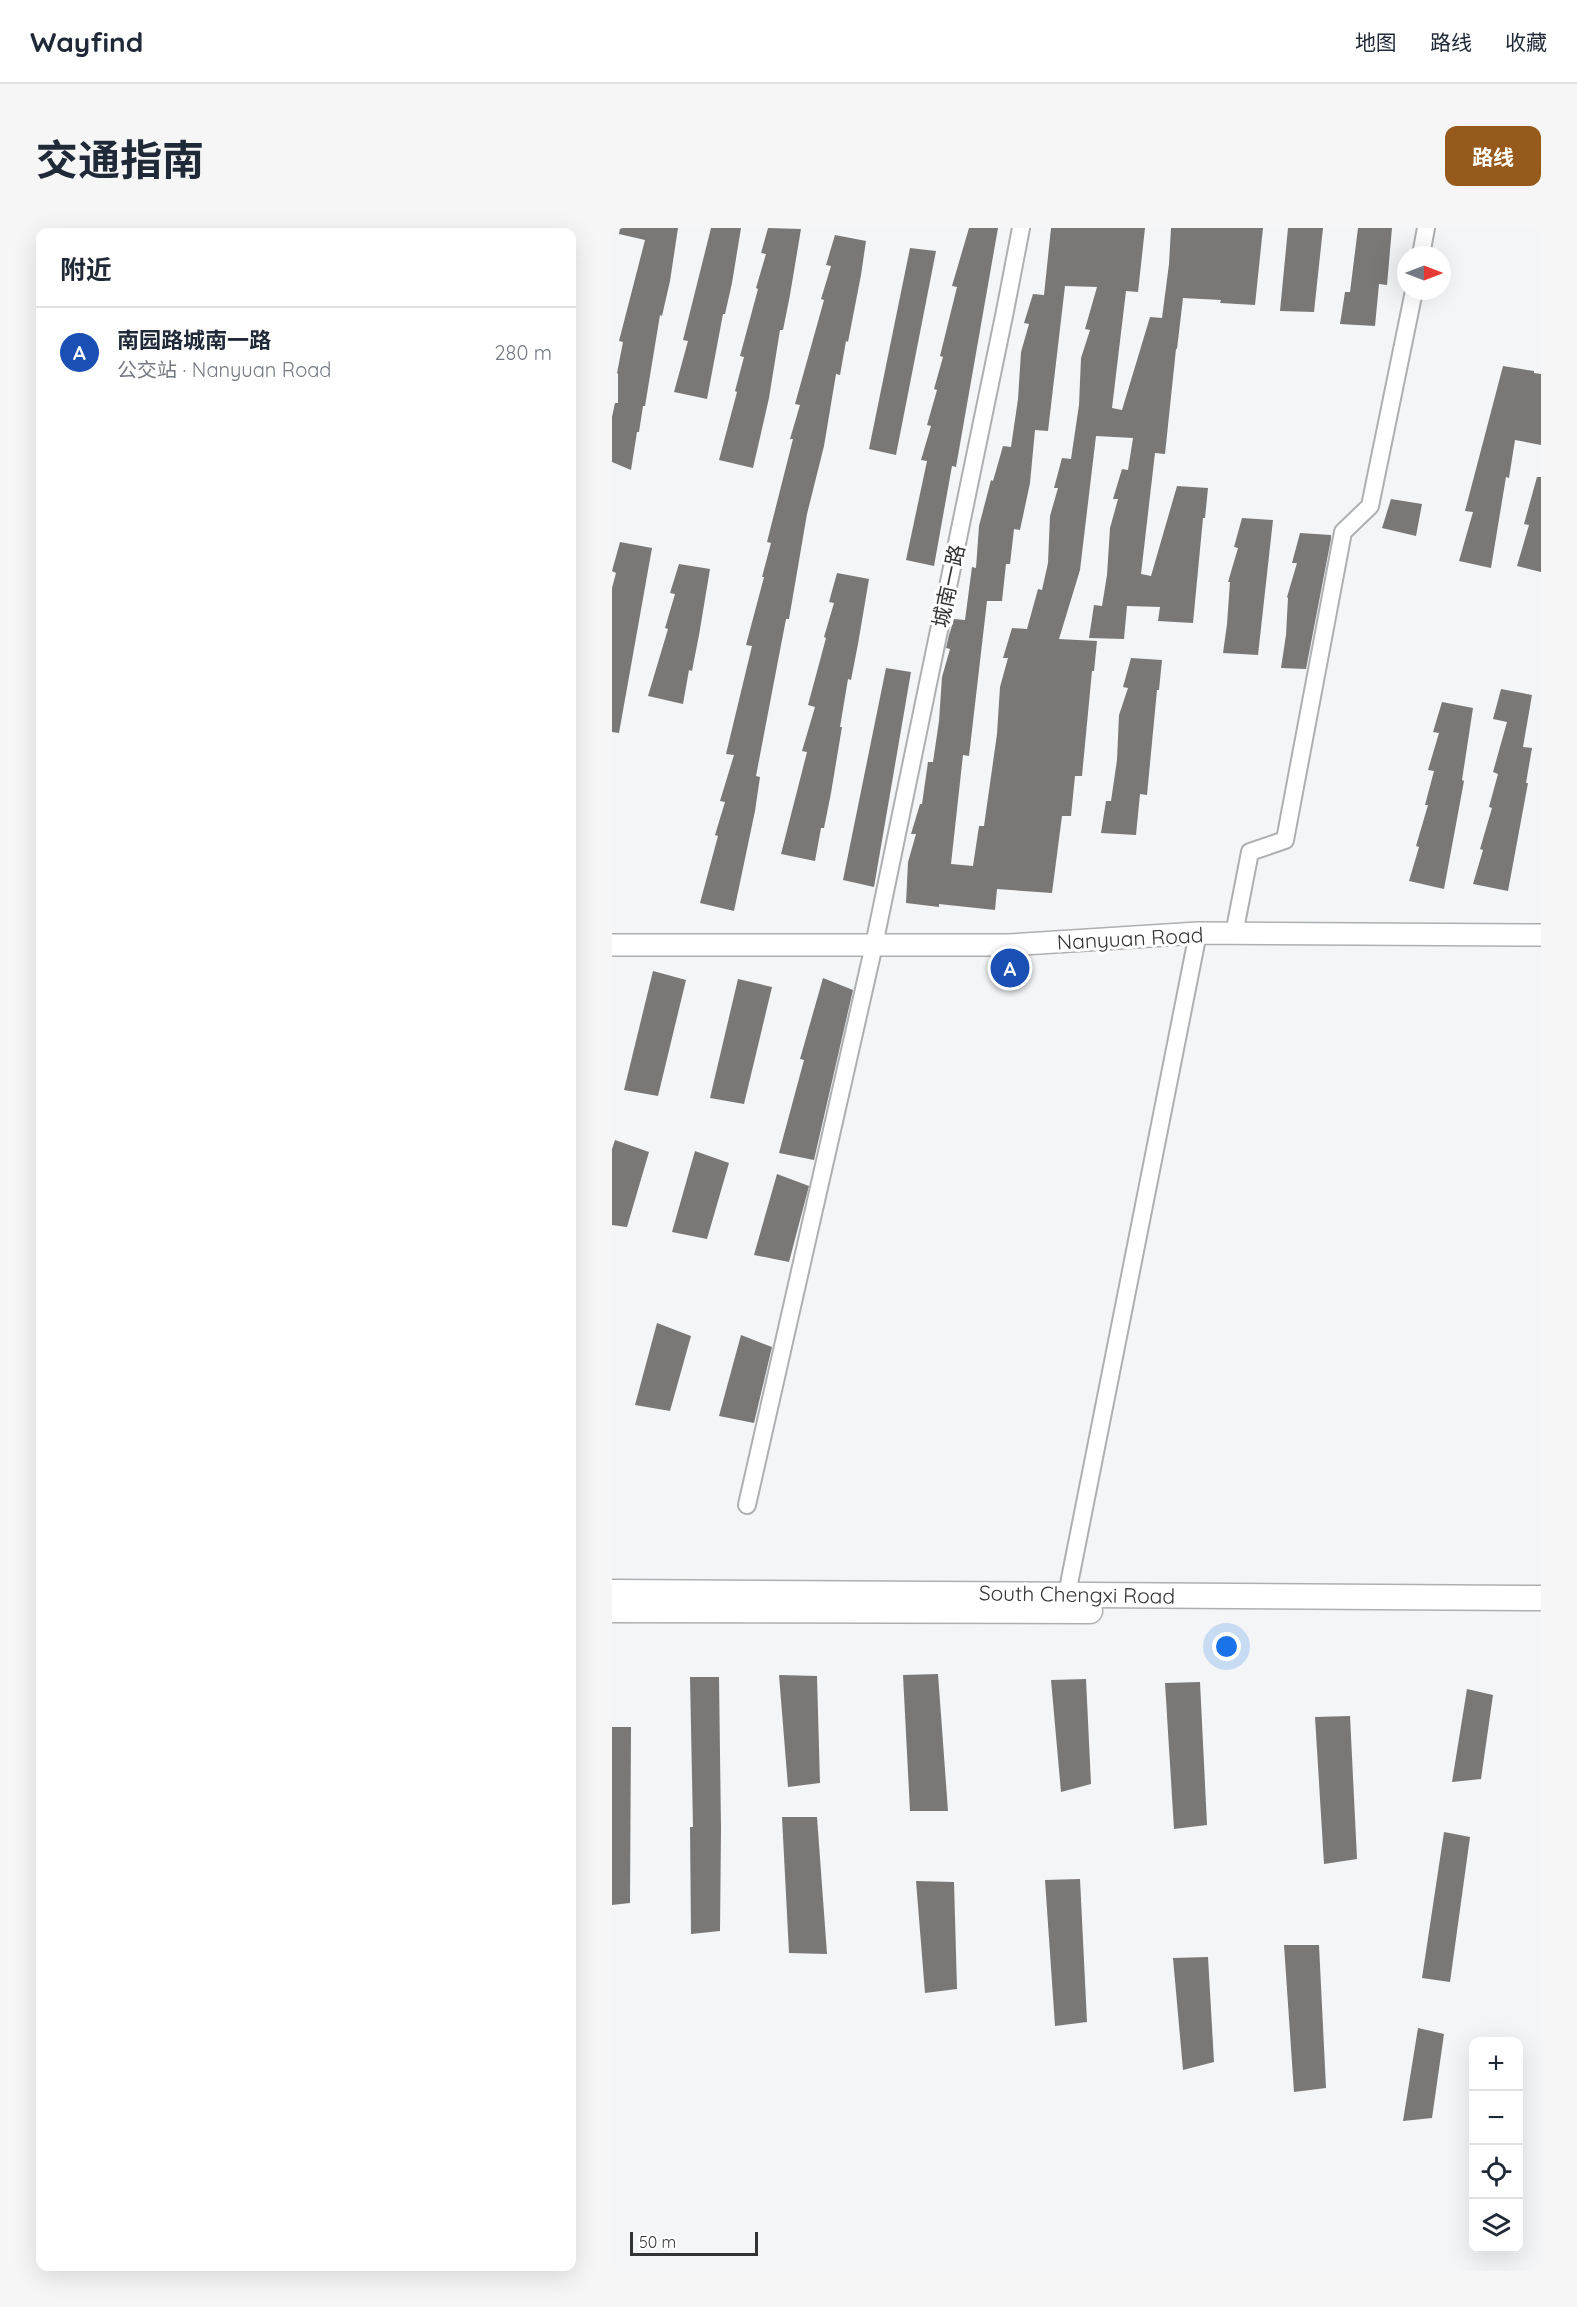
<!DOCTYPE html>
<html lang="zh">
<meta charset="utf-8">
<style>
body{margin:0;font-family:Quicksand,"Noto Sans SC",sans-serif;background:#f6f6f7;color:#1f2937}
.controls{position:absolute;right:18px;bottom:18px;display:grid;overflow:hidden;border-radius:12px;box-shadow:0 6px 24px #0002}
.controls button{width:54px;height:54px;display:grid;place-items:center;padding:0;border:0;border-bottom:2px solid #e0e1e3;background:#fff;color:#1f2937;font:30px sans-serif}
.compass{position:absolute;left:785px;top:18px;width:54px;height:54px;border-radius:50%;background:#fff;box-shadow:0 6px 24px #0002;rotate:90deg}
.scale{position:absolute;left:18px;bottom:15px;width:128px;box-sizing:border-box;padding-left:6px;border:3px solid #333334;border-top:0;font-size:16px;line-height:21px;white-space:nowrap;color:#333334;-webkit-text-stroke:4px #fff;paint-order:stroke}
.you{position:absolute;left:615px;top:1419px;width:21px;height:21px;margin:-15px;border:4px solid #fff;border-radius:50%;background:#1a73e8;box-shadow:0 0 0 9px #1a73e833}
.badge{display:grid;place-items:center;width:39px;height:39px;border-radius:50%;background:#975a1d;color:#fff;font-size:20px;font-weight:700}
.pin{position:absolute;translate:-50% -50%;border:3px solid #fff;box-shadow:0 2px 6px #0006}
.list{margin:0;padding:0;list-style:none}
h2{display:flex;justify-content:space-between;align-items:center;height:78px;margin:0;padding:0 24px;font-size:26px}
h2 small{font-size:20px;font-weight:400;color:#747a83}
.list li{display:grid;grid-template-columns:39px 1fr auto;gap:18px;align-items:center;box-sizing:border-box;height:90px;padding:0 24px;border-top:2px solid #e0e1e3}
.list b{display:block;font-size:22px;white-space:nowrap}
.list p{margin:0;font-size:20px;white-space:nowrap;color:#747a83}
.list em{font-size:20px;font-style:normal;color:#747a83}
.icon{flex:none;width:33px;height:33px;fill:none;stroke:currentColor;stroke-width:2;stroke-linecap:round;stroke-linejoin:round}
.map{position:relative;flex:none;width:929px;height:2043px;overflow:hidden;border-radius:12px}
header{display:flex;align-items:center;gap:36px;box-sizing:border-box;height:84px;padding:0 30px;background:#fff;border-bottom:2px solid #e0e1e3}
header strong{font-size:28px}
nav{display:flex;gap:33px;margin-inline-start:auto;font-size:21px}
.intro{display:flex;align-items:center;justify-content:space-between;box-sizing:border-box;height:144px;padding:0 36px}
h1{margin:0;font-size:42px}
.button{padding:15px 27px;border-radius:12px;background:#975a1d;color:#fff;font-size:21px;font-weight:700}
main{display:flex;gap:36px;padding:0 36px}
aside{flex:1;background:#fff;border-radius:12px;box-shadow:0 6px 24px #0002}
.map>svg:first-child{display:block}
.building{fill:#7a7877;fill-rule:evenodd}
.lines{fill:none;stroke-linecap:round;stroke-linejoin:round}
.minor-casing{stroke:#aeafb1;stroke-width:20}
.tertiary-casing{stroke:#aeafb1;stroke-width:24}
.secondary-casing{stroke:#aeafb1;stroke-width:27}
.minor{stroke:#fff;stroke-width:16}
.tertiary{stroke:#fff;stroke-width:21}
.secondary{stroke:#fff;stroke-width:24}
.labels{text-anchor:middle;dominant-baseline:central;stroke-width:6;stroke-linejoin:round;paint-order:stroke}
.street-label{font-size:21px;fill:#333334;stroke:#fff}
</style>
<header>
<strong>Wayfind</strong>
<nav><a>地图</a><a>路线</a><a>收藏</a></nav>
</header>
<div class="intro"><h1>交通指南</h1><a class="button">路线</a></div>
<main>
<aside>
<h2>附近<small></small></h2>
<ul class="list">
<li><span class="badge" style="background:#1a4fb4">A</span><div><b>南园路城南一路</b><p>公交站 · Nanyuan Road</p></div><em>280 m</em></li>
</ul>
</aside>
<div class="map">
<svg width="929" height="2043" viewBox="0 0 929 2043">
<rect width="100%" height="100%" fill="#f3f5f7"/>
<g class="building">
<path d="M8,0H66L58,53L50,88L48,87L33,178H31L27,204H25L19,242L0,234V189L3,175H6V146L5,145L11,114L7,113L33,12L7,6Z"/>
<path d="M99,0H129L120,55L113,86H111L95,171L62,164L76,113L71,112Z"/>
<path d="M156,0L189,1L178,67L171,102H168L157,170L141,240L107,232L125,164L123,163L132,129L128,128L146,61L144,60L154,26L149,25Z"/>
<path d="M357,0H386L344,239L340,238L322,338L294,332L315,233L309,232L319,198L315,197L325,162L322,161L331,129L328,128L345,59L340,58Z"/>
<path d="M439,0H533L526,64L514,63L500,180L510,182L538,89L550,90L557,36L559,0H651L643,77L608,75L609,72L571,70L565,121H564L553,226L543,225L529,346L539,348L565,258L596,260L593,290H591L581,395L546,393L548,379L515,378L512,411L477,410L482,377L490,378L495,347L498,300L506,271H501L510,241L516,242L521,210L484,208L468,342L447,411L485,413L482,443H480L470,548H463L459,588H450L440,665L385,661L383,682L327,676V679L294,675L296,634L304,606H299L308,576H310L316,534H321L327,493L330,449L338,421L334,420L337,407L342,391L353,392L360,339L364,340L367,298L379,252L381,253L391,218L399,219L406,171L409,124L417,96L412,95L421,66L432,67ZM453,58L485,59L473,101L478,102L469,130L467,177L459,231L450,230L442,260H446L438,288L436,335L430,362L426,361L415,401L400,400L391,430H396L388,459L385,506L372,598H367L361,638L339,636L351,527L357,528L375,373H390L394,336H398L402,301L408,302L418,255L423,202L436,203Z"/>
<path d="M676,0H711L702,84L668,83Z"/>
<path d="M746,0H780L775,57L767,56L763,98L728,96L733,64H738Z"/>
<path d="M223,7L254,13L249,47L236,114L234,113L228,147L224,146L212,218L195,286L177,391H174L144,548L148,549L143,583L122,683L88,675L106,608L103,607L113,574L108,573L122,527L114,526L140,418L134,417L152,349H150L159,315L155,314L181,211H178L188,177L183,176L212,72L209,71L219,38L214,37Z"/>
<path d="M298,20L324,23L284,227L257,221Z"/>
<path d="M891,138L922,143V145L929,146V217L903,212L897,250L894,249L879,340L847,333L861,284L853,283Z"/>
<path d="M925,249H929V344L905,338L917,297L912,296Z"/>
<path d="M779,271L810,276L804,308L770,300Z"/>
<path d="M630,290L661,292L646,427L611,425L615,396L618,354H616L626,320L622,319Z"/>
<path d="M688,305L719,307V311L694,441L669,440L674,407L676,370L675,369L685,335H680Z"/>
<path d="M8,314L40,320L7,505L0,504V360L4,345L0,343Z"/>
<path d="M67,336L98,341L87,407L80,443L77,442L71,476L36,468L56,401L53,400L63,366L58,365Z"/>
<path d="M225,345L257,351L246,416L239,452L236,451L228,499H230L219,565L212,600H209L203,633L169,626L195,524L190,523L203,479L196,477L214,410L212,409L222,375L217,374Z"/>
<path d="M519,430L550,432L547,462H545L535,567L528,566L524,607L489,605L494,573H499L505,532L507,487L516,460L511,459Z"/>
<path d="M274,440L299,444L262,659L231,652Z"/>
<path d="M889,461L920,467L911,519L920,520L914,555H916L896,663L861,656L871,622L868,621L880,580L877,579L886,546L881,544L895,494L881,491Z"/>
<path d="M830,474L861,480L850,552L852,553L832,661L797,653L807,619L804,618L816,577H813L822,543L816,542L827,505L821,504Z"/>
<path d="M41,743L74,752L46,868L12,862Z"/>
<path d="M211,750L241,762L202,932L167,925L192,832L188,831Z"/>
<path d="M126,751L160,759L132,876L98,870Z"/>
<path d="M3,912L37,924L15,999L0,997V921Z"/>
<path d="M83,923L117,935L95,1011L60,1004Z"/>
<path d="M165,946L197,958L177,1034L142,1027Z"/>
<path d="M45,1095L79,1108L58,1183L23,1177Z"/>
<path d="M129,1107L160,1119L142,1195L107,1188Z"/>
<path d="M326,1446L336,1583H298L291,1447Z"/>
<path d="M167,1447L205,1448L208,1555L176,1559Z"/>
<path d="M78,1449H107L109,1601L108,1703L79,1706L78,1599H81Z"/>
<path d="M474,1451L479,1556L449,1564L439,1452Z"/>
<path d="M588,1454L595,1597L562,1601L553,1455Z"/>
<path d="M855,1461L881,1467L869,1551L840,1554Z"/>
<path d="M738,1488L745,1631L712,1636L703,1489Z"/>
<path d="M0,1499H19L18,1675L0,1677Z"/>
<path d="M170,1589H205L215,1726L177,1725Z"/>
<path d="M832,1604L858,1609L838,1754L810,1750Z"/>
<path d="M468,1651L475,1794L443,1798L433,1652Z"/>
<path d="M304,1653L342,1654L345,1761L313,1765Z"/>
<path d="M672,1717H707L714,1860L682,1864Z"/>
<path d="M596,1729L602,1834L571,1842L561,1730Z"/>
<path d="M806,1800L832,1806L820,1890L791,1893Z"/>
</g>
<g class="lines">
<g class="minor-casing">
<g id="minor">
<path d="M809,27L814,0"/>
<path d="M622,706L638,624L673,612L731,304L758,278L802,63"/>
<path d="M135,1277L262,717L393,83L409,0"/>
<path d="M455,1366L586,705"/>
</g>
</g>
<g class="tertiary-casing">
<path id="tertiary" d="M0,717H397L586,705L929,707"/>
</g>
<g class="secondary-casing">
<g id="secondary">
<path d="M0,1364L929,1370"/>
<path d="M0,1382L478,1383"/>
</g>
</g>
<use href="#minor" class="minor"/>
<use href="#tertiary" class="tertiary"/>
<use href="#secondary" class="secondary"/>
</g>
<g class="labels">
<g class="street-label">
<text transform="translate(336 358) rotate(-78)">城南一路</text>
<text transform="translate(518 710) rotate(-3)">Nanyuan Road</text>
<text transform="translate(465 1366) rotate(1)">South Chengxi Road</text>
</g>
</g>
</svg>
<div class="controls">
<button>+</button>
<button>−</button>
<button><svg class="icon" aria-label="locate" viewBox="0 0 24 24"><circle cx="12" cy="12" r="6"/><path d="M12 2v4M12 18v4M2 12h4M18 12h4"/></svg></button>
<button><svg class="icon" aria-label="layers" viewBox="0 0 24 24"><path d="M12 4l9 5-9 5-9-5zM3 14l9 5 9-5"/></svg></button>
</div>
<svg class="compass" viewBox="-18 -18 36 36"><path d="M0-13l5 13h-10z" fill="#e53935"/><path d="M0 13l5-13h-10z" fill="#747a83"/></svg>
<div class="scale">50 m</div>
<div class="you"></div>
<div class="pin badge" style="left:398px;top:740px;background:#1a4fb4">A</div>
</div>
</main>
